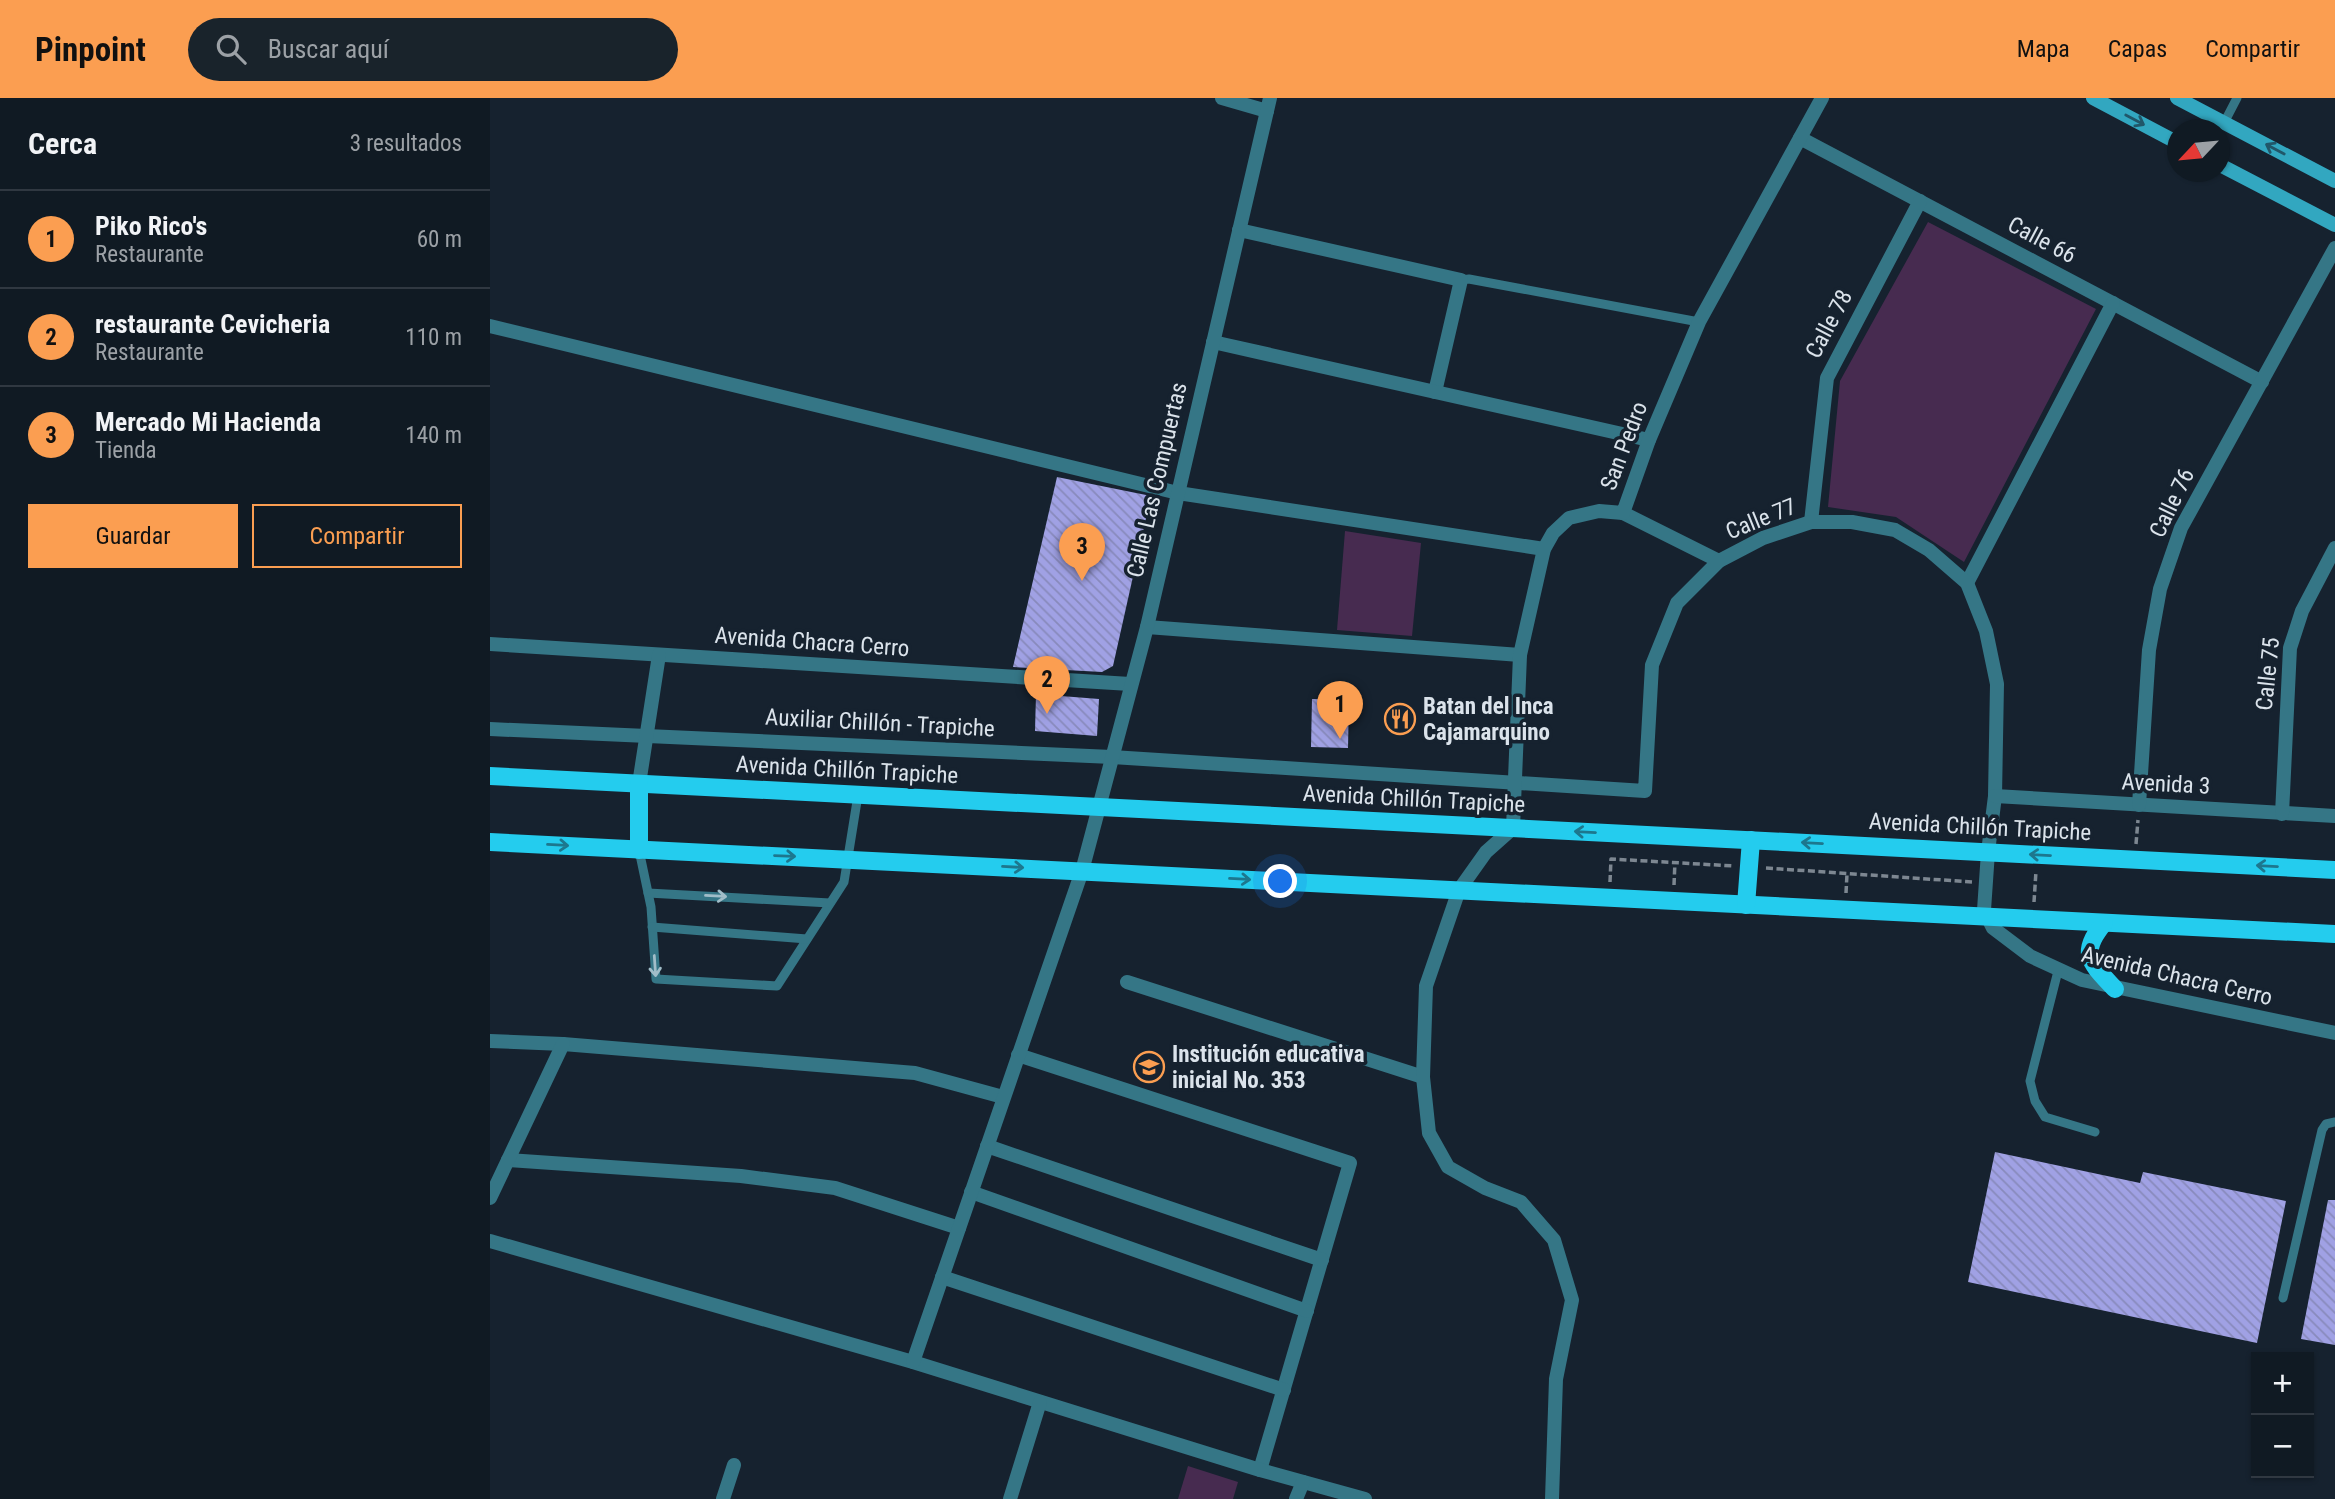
<!DOCTYPE html>
<html lang="es">
<meta charset="utf-8">
<style>
body{margin:0;font-family:"Roboto Condensed",sans-serif;background:#19232b;color:#f1f3f6}
.controls{position:absolute;right:21px;bottom:21px;display:grid;overflow:hidden;border-radius:0px;box-shadow:0 2px 5px #0004}
.controls button{width:63px;height:63px;display:grid;place-items:center;padding:0;border:0;border-bottom:2px solid #303841;background:#101a23;color:#f1f3f6;font:35px sans-serif}
.compass{position:absolute;left:1677px;top:21px;width:63px;height:63px;border-radius:50%;background:#101a23;box-shadow:0 2px 5px #0004;rotate:244deg}
.you{position:absolute;left:791px;top:784px;width:24px;height:24px;margin:-18px;border:5px solid #fff;border-radius:50%;background:#1a73e8;box-shadow:0 0 0 10px #1a73e833}
.badge{display:grid;place-items:center;width:46px;height:46px;border-radius:50%;background:#fb9e51;color:#111;font-size:23px;font-weight:700}
.pin{position:absolute;translate:-50% -58px;filter:drop-shadow(0 2px 4px #0008)}
.pin::after{content:'';position:absolute;top:37px;width:24px;height:21px;background:inherit;clip-path:polygon(0 0,100% 0,50% 100%)}
.list{margin:0;padding:0;list-style:none}
h2{display:flex;justify-content:space-between;align-items:center;height:91px;margin:0;padding:0 28px;font-size:30px}
h2 small{font-size:23px;font-weight:400;color:#9ca1a6}
.list li{display:grid;grid-template-columns:46px 1fr auto;gap:21px;align-items:center;box-sizing:border-box;height:98px;padding:0 28px;border-top:2px solid #303841}
.list b{display:block;font-size:26px;white-space:nowrap}
.list p{margin:0;font-size:23px;white-space:nowrap;color:#9ca1a6}
.list em{font-size:23px;font-style:normal;color:#9ca1a6}
.actions{display:flex;gap:14px;padding:21px 28px}
.actions a{flex:1;padding:16px 0;border:2px solid #fb9e51;border-radius:0px;text-align:center;font-size:24px;color:#fb9e51}
.actions .main{background:#fb9e51;color:#111}
.icon{flex:none;width:38px;height:38px;fill:none;stroke:currentColor;stroke-width:2;stroke-linecap:round;stroke-linejoin:round}
.map{position:relative;flex:none;width:1845px;height:1401px;overflow:hidden}
header{display:flex;align-items:center;gap:42px;box-sizing:border-box;height:98px;padding:0 35px;background:#fb9e51;color:#111}
header strong{font-size:33px}
nav{display:flex;gap:38px;margin-inline-start:auto;font-size:24px}
.search{width:490px;height:63px;background:#19232b;display:flex;align-items:center;gap:18px;box-sizing:border-box;padding:0 24px;border-radius:38px;color:#9ca1a6;font-size:26px}
main{display:flex}
aside{flex:1;background:#101a23}
.map>svg:first-child{display:block}
.green{fill:#472b50}
.building{fill:url(#building-back-hatch)}
.lines{fill:none;stroke-linecap:round;stroke-linejoin:round}
.path{stroke:#7d8791;stroke-width:3.5;stroke-dasharray:7 3.5;stroke-linecap:butt}
.lane{stroke:#357686;stroke-width:9}
.street{stroke:#357686;stroke-width:14}
.secondary{stroke:#32a7c0;stroke-width:14}
.primary{stroke:#24ccee;stroke-width:18}
.oneway{stroke:#215769}
.oneway2{stroke:#1d778e}
.oneway3{stroke:#a1bdc8}
.labels{text-anchor:middle;dominant-baseline:central;stroke-width:7;stroke-linejoin:round;paint-order:stroke}
.street-label{font-size:23px;fill:#dbe3eb;stroke:#16222f}
.poi-label{font-size:23px;font-weight:bold;fill:#dbe3eb;stroke:#16222f;text-anchor:start}
</style>
<header>
<strong>Pinpoint</strong>
<div class="search"><svg class="icon" aria-label="search" viewBox="0 0 24 24"><circle cx="10" cy="10" r="6"/><path d="M15 15l6 6"/></svg>Buscar aquí</div>
<nav><a>Mapa</a><a>Capas</a><a>Compartir</a></nav>
</header>
<main>
<aside>
<h2>Cerca<small>3 resultados</small></h2>
<ul class="list">
<li><span class="badge">1</span><div><b>Piko Rico's</b><p>Restaurante</p></div><em>60 m</em></li>
<li><span class="badge">2</span><div><b>restaurante Cevicheria</b><p>Restaurante</p></div><em>110 m</em></li>
<li><span class="badge">3</span><div><b>Mercado Mi Hacienda</b><p>Tienda</p></div><em>140 m</em></li>
</ul>
<div class="actions"><a class="main">Guardar</a><a>Compartir</a></div>
</aside>
<div class="map">
<svg width="1845" height="1401" viewBox="0 0 1845 1401">
<defs>
<pattern id="building-back-hatch" width="6" height="6" patternUnits="userSpaceOnUse" patternTransform="scale(1.75)"><rect width="6" height="6" fill="#a0a1e4"/><path d="M-1 5l2 2M0 0l6 6M5-1l2 2" fill="none" stroke="#888abc"/></pattern>
</defs>
<rect width="100%" height="100%" fill="#16222f"/>
<g class="green">
<path d="M1438,124L1606,211L1474,464L1406,419L1338,409L1350,283Z"/>
<path d="M855,433L931,445L922,538L847,532Z"/>
<path d="M698,1368L748,1384L743,1401H688Z"/>
</g>
<g class="building">
<path d="M567,379L661,398L623,568L612,574L523,569Z"/>
<path d="M546,596L609,601L607,638L545,633Z"/>
<path d="M822,601L859,602L858,650L821,649Z"/>
<path d="M1505,1054L1650,1085L1653,1074L1796,1103L1767,1245L1478,1184Z"/>
<path d="M1838,1102H1845V1247L1811,1241Z"/>
</g>
<g class="lines">
<g class="path">
<path d="M1646,746L1648,722"/>
<path d="M1276,770L1482,784"/>
<path d="M1120,784L1121,761L1244,768"/>
<path d="M1184,787L1185,763"/>
<path d="M1356,795L1357,776"/>
<path d="M1544,804L1546,773"/>
</g>
<g class="lane">
<path d="M1734,25L1747,0"/>
<path d="M971,182L979,181L1209,224"/>
<path d="M149,752L161,809L166,881L287,888L354,784L368,697"/>
<path d="M158,795L340,805"/>
<path d="M162,829L317,841"/>
<path d="M1568,873L1540,983L1545,1003L1555,1019L1605,1034"/>
<path d="M1793,1200L1832,1032L1836,1026L1845,1024"/>
</g>
<g class="street">
<path d="M732,0L777,13"/>
<path d="M1310,40L1772,284"/>
<path d="M749,132L971,182L945,294"/>
<path d="M0,228L688,395L1054,451"/>
<path d="M723,244L1159,342"/>
<path d="M1133,415L1229,463"/>
<path d="M1321,424L1337,280L1430,103"/>
<path d="M1477,485L1623,205"/>
<path d="M657,529L1030,557"/>
<path d="M0,546L640,586"/>
<path d="M0,631L622,659L1155,693L1162,567L1187,505L1229,463L1273,440L1321,424H1362L1405,432L1439,452L1477,485L1496,533L1507,586L1505,698L1498,754L1494,812L1503,830L1540,858L1592,882L1845,935"/>
<path d="M149,686L169,557"/>
<path d="M1505,698L1845,718"/>
<path d="M1649,707L1659,552L1670,491L1691,430L1845,150"/>
<path d="M1792,716L1800,550L1812,513L1845,450"/>
<path d="M637,884L933,979"/>
<path d="M0,943L73,946L425,975L513,999"/>
<path d="M528,957L860,1065L770,1372"/>
<path d="M497,1048L832,1162"/>
<path d="M18,1062L251,1078L345,1090L469,1130"/>
<path d="M481,1094L817,1213"/>
<path d="M0,1100L73,946"/>
<path d="M0,1143L423,1264L770,1372L875,1401"/>
<path d="M452,1179L794,1292"/>
<path d="M423,1264L592,773L657,529L780,0"/>
<path d="M233,1401L244,1367"/>
<path d="M520,1401L550,1304"/>
<path d="M806,1401L813,1384"/>
<path d="M1062,1401L1066,1281L1082,1202L1064,1142L1031,1104L995,1090L958,1069L939,1035L933,979L936,888L969,792L996,754L1023,730L1030,557L1054,451L1063,435L1079,420L1109,413L1133,415L1159,342L1209,224L1332,0"/>
</g>
<g class="secondary">
<path d="M1603,0L1688,45"/>
<path d="M1687,0L1845,83"/>
<path d="M1730,67L1845,127"/>
</g>
<g class="primary">
<path d="M0,678L1845,772"/>
<path d="M0,744L1845,836"/>
<path d="M149,752V686"/>
<path d="M1256,807L1261,742"/>
<path d="M1614,825C1588,856 1601,865 1625,891"/>
</g>
</g>
<defs><path id="oneway-shaft" d="M-6 0H5M1.5-3L5.5 0L1.5 3" fill="none" stroke-width="1.6" stroke-linecap="round" stroke-linejoin="round" transform="scale(1.75)"/></defs>
<g class="oneway">
<use href="#oneway-shaft" transform="translate(1645 22) rotate(28)"/>
<use href="#oneway-shaft" transform="translate(1785 51) rotate(-152)"/>
</g>
<g class="oneway2">
<use href="#oneway-shaft" transform="translate(1095 734) rotate(-177)"/>
<use href="#oneway-shaft" transform="translate(1322 745) rotate(-177)"/>
<use href="#oneway-shaft" transform="translate(68 747) rotate(3)"/>
<use href="#oneway-shaft" transform="translate(1550 757) rotate(-177)"/>
<use href="#oneway-shaft" transform="translate(295 758) rotate(2)"/>
<use href="#oneway-shaft" transform="translate(1777 768) rotate(-177)"/>
<use href="#oneway-shaft" transform="translate(523 769) rotate(3)"/>
<use href="#oneway-shaft" transform="translate(750 781) rotate(3)"/>
</g>
<g class="oneway3">
<use href="#oneway-shaft" transform="translate(226 798) rotate(3)"/>
<use href="#oneway-shaft" transform="translate(165 868) rotate(86)"/>
</g>
<defs>
<g id="restaurant-ring" transform="scale(1.575)"><circle r="9.5" fill="#16222f" stroke="#fb9e51" stroke-width="1.5"/><path d="M-5-6h1v4h1v-4h1v4h1v-4h1v5L-1.5 .5V6h-2V.5L-5-1ZM5-6V6H3V1.5H1.5Q1.5-4 5-6Z" fill="#fb9e51"/></g>
<g id="school-ring" transform="scale(1.575)"><circle r="9.5" fill="#16222f" stroke="#fb9e51" stroke-width="1.5"/><path d="M0-5L7-2L0 1L-7-2ZM-4 1L0 2.5L4 1V4Q0 6-4 4Z" fill="#fb9e51"/></g>
</defs>
<g fill-rule="evenodd">
<use href="#restaurant-ring" x="910" y="621"/>
<use href="#school-ring" x="659" y="969"/>
</g>
<g class="labels">
<g class="street-label">
<text transform="translate(1552 142) rotate(28)">Calle 66</text>
<text transform="translate(1339 226) rotate(-62)">Calle 78</text>
<text transform="translate(1134 348) rotate(-69)">San Pedro</text>
<text transform="translate(667 382) rotate(-77)">Calle Las Compuertas</text>
<text transform="translate(1682 405) rotate(-64)">Calle 76</text>
<text transform="translate(1271 421) rotate(-22)">Calle 77</text>
<text transform="translate(322 544) rotate(4)">Avenida Chacra Cerro</text>
<text transform="translate(1778 576) rotate(-84)">Calle 75</text>
<text transform="translate(390 625) rotate(3)">Auxiliar Chillón - Trapiche</text>
<text transform="translate(357 672) rotate(3)">Avenida Chillón Trapiche</text>
<text transform="translate(1676 686) rotate(3)">Avenida 3</text>
<text transform="translate(924 701) rotate(3)">Avenida Chillón Trapiche</text>
<text transform="translate(1490 729) rotate(3)">Avenida Chillón Trapiche</text>
<text transform="translate(1687 878) rotate(13)">Avenida Chacra Cerro</text>
</g>
<g class="poi-label">
<text x="933" y="608">Batan del Inca<tspan x="933" dy="26">Cajamarquino</tspan></text>
<text x="682" y="956">Institución educativa<tspan x="682" dy="26">inicial No. 353</tspan></text>
</g>
</g>
</svg>
<div class="controls">
<button>+</button>
<button>−</button>
</div>
<svg class="compass" viewBox="-18 -18 36 36"><path d="M0-13l5 13h-10z" fill="#e53935"/><path d="M0 13l5-13h-10z" fill="#9ca1a6"/></svg>
<div class="you"></div>
<div class="pin badge" style="left:850px;top:641px">1</div>
<div class="pin badge" style="left:557px;top:616px">2</div>
<div class="pin badge" style="left:592px;top:483px">3</div>
</div>
</main>
